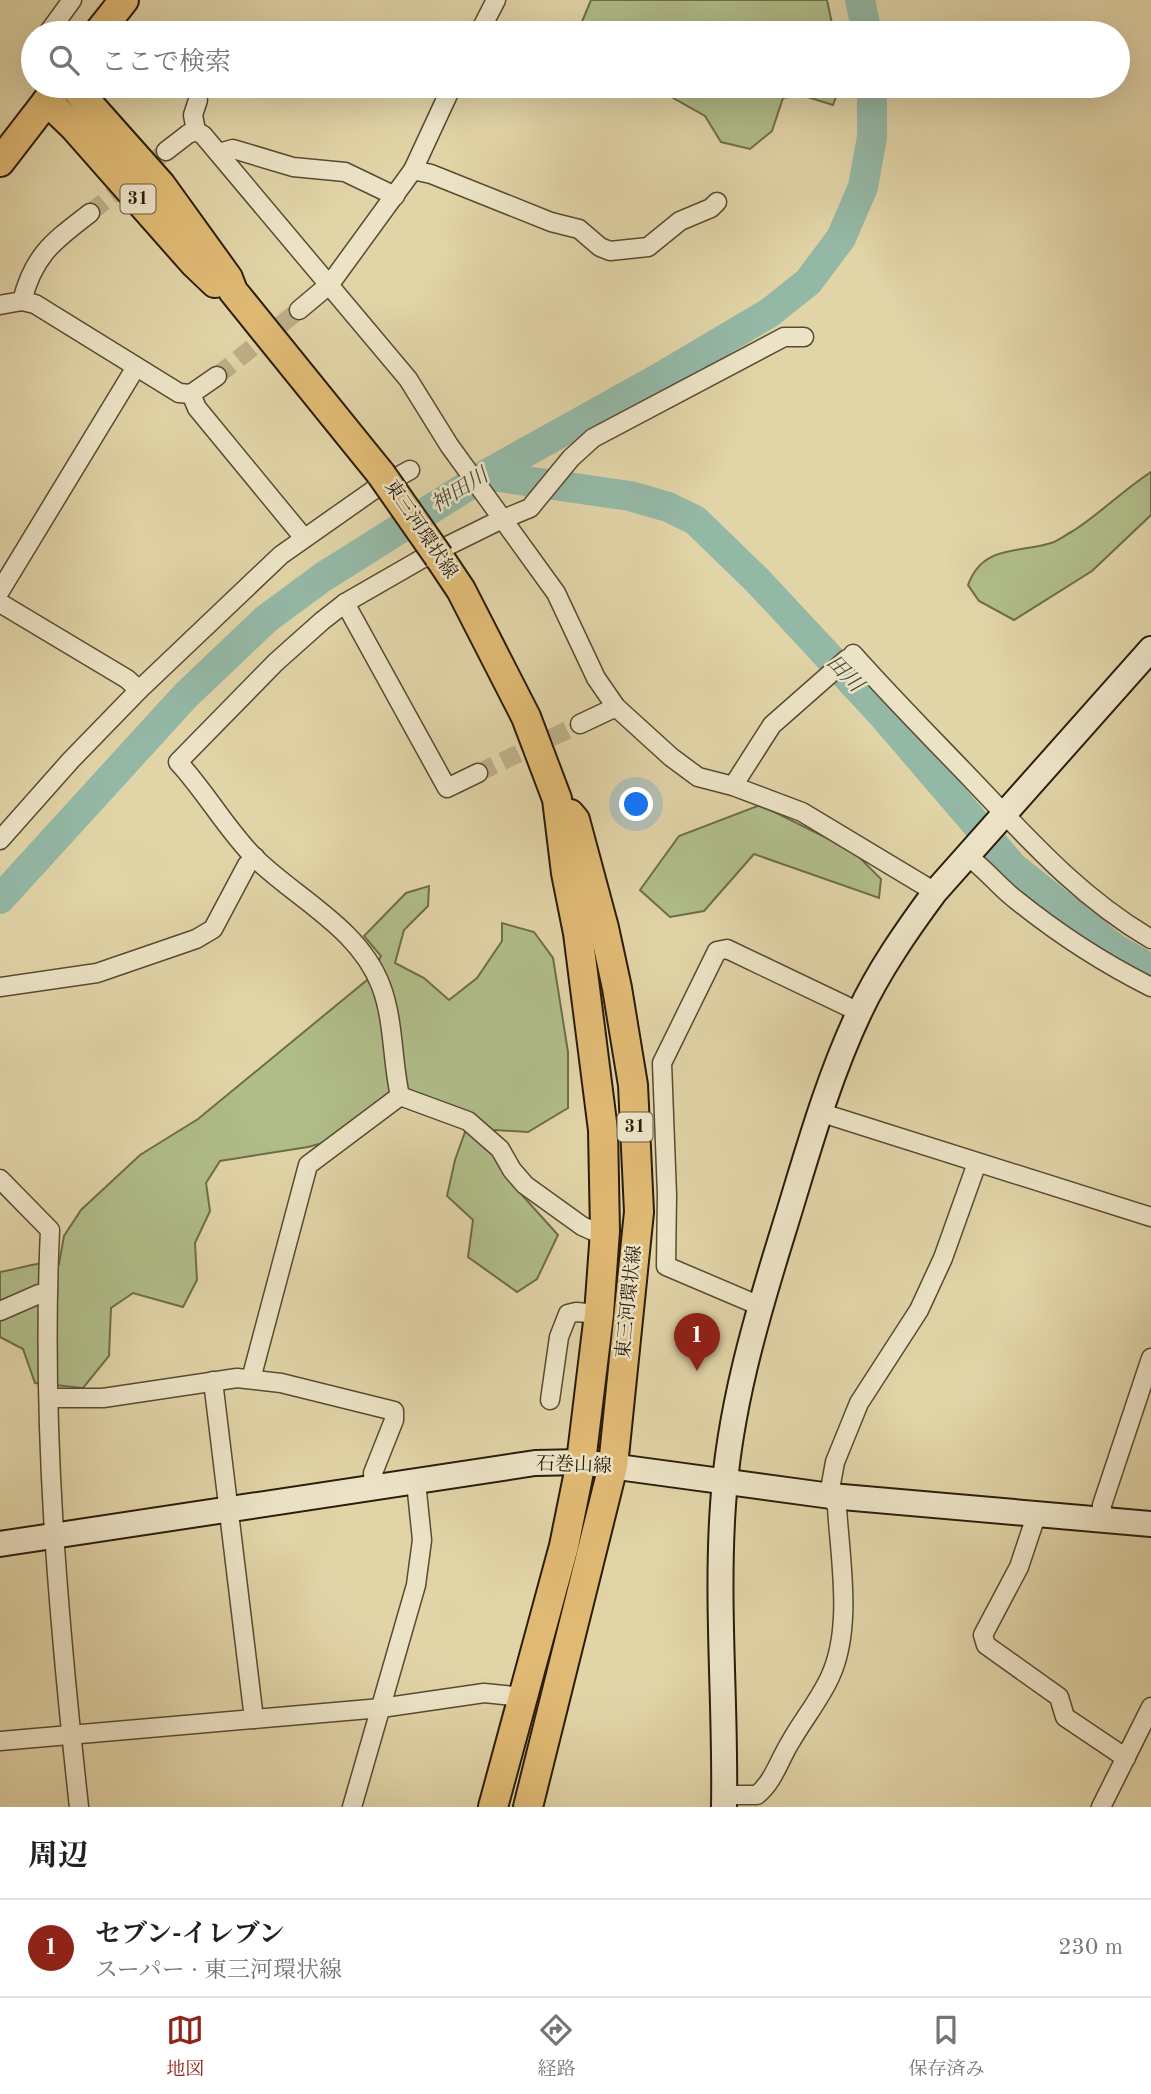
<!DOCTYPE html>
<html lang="ja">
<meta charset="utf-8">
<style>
body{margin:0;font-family:"Old Standard TT","Noto Serif JP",serif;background:#f2f2f2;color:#202124}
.you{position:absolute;left:637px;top:805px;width:24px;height:24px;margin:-18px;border:5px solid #fff;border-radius:50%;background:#1a73e8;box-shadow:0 0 0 10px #1a73e833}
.badge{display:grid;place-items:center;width:46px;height:46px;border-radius:50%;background:#8f2418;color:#fff;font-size:23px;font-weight:700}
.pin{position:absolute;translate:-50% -58px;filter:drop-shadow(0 2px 4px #0008)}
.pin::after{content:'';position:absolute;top:37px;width:24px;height:21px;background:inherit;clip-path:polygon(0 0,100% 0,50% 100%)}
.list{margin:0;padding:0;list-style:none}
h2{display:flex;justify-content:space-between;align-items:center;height:91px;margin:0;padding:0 28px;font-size:30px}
h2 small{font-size:23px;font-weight:400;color:#757577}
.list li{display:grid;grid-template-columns:46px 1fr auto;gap:21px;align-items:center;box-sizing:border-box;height:98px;padding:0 28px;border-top:2px solid #e0e0e0}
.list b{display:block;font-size:26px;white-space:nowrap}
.list p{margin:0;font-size:23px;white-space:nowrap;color:#757577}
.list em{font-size:23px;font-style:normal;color:#757577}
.icon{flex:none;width:38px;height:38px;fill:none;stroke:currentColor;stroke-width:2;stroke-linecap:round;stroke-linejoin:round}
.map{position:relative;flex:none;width:1151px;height:1807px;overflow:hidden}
.search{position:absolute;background:#fff;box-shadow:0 7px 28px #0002;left:21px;right:21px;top:21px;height:77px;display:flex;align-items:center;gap:18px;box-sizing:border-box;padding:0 24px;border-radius:38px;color:#757577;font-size:26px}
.sheet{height:189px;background:#fff}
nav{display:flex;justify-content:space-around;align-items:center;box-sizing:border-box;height:98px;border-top:2px solid #e0e0e0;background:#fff;font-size:19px;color:#757577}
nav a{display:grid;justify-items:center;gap:4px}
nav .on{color:#8f2418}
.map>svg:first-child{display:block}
.green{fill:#b0bd89;stroke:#6e6d4a;stroke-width:2}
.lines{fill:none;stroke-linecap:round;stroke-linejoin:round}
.river{stroke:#94b8a6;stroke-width:30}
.street-tunnel{stroke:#bdaf88;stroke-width:18;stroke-dasharray:18 9;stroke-linecap:butt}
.street-casing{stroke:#584b32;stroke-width:21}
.secondary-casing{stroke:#2b1d0b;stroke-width:28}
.primary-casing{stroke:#2b1d0b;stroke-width:32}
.street{stroke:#ece3c6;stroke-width:18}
.secondary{stroke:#ece3c6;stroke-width:24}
.primary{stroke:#e0ba74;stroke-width:28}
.primary-bridge-casing{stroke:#2b1d0b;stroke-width:32;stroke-linecap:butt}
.primary-bridge{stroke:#e0ba74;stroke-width:28}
.labels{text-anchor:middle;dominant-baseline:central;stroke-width:5;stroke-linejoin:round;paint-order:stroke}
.shield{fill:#ece3c6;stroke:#655843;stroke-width:2}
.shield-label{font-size:18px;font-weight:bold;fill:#2b1d0b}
.street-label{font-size:19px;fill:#2b1d0b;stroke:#ece3c6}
.water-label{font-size:21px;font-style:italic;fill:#4a4c3a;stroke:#ece3c6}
</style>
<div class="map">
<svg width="1151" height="1807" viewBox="0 0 1151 1807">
<rect width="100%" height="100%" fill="#e1d4a7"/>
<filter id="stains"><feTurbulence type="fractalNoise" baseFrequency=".00286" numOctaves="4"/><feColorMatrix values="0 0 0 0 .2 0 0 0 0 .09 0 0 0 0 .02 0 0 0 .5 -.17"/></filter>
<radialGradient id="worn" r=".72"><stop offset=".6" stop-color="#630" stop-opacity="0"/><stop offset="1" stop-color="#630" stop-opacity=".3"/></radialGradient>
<g class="green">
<path d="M591,0H827L834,33H585L581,24Z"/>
<path d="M652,86H840L833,105L801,95L783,98L772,131L750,149L721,142L705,116Z"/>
<path d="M1151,472V515L1092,571L1014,620L979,601L968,585C983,543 1021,554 1054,542C1061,539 1067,534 1073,531C1101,513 1123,490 1151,472Z"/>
<path d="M760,805L853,851L881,879L879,898L754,854L704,911L670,917L640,890L679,836Z"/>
<path d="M429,886L428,906L404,930L395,963L424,978L449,1000L477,978L502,941V923L534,932L553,958L568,1052V1108L528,1132L495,1130L485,1143L522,1195L558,1235L537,1279L517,1292L468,1257L473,1220L447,1196L455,1160L470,1118L411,1095L337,1139L308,1147L220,1161L206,1183L210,1211L195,1243L197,1280L183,1307L133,1293L111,1308L109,1356L83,1388L35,1383L23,1349L0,1337V1272C24,1268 34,1261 59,1264L64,1236L81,1210L140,1155L198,1119L367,980L381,956L364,936L406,893Z"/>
</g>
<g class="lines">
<g class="river">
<path d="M860,0L867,33"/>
<path d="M485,475L630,496L668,507L695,520L757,580L881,713L1013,867L1114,948L1151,969"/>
<path d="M0,899L186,695L266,619L323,577L485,475L666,374L769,313L808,282L841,238L863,187L872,137V86"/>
</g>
<g class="street-tunnel">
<path d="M90,213L166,151"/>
<path d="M217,376L299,310"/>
<path d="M478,773L580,724"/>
</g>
<g class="street-casing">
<g id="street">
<path d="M48,33L72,0"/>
<path d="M479,33L496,0"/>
<path d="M196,131L193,115L198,100"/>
<path d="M166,151L188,134L196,131L203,135L408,379L449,445L556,593L596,678L616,707L671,757L698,777L733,786L802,812L935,892"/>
<path d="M219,153L233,149L293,167L345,172L395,196"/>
<path d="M413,170L452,86"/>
<path d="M22,301L35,304L179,393L191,394L197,408L304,538"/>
<path d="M0,305L22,301C34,254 54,241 90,213"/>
<path d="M299,310L330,284L413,170L431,174L551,222L579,229L600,247L610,251L648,247L680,221L711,208L717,202"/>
<path d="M191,394L217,376"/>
<path d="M0,591L136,367"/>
<path d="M0,603L127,679L139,690"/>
<path d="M345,603L447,788L478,773"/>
<path d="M853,654C892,698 934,740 975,783C1030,841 1081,898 1151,939"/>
<path d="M580,724L616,707"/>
<path d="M733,786L772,725L847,659"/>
<path d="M0,840L71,760L139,690L281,555L372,491L410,470"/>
<path d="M967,856C985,868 998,886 1015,899C1057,933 1103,963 1151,987"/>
<path d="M0,987L97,973L196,939L213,929L247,865L255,857"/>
<path d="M400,1096C392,1061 394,1020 381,986C359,928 297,899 255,858C226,829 206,792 178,762L276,662L322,621L345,603L425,557L496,522L530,508L571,458L593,438L784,337H804"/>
<path d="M819,1112L1151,1217"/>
<path d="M0,1179L50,1230C41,1423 58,1616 79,1807"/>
<path d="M760,1306L666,1266L667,1195L662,1063L717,951L727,949L859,1012"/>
<path d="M0,1311L39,1294L47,1295"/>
<path d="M251,1379L308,1165L400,1096L468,1121L500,1149L512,1170L525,1185L582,1226L593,1231H605"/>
<path d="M213,1381L254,1719"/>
<path d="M50,1398H103L237,1378L281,1383L394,1411V1420L373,1473L374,1486"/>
<path d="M550,1400L559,1337L568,1314L576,1312L599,1314"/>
<path d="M1037,1513L1019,1567L983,1635L986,1645L1059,1697L1065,1717L1126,1758"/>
<path d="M1102,1519V1505L1151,1358"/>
<path d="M0,1741L381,1708L484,1693L523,1697"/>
<path d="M724,1795H757C774,1781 779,1760 791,1741C803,1720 820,1699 830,1677C853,1628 840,1559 837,1507L831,1496V1484L835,1462L859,1403L919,1310L943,1258L977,1163"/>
<path d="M352,1807L416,1585L422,1540L416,1482"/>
<path d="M1101,1807L1151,1707"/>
</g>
</g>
<g class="secondary-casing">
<g id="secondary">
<path d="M0,1544L535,1463L581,1462L831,1496L1151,1524"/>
<path d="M724,1807C726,1707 716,1606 723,1505C729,1411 755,1322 783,1232C806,1158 826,1083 859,1013C879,970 907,930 935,892L1151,649"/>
</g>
</g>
<g class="primary-casing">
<g id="primary">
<path d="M98,33L124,0"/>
<path d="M73,86L161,185L228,278L233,291L381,474"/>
<path d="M47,101L74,127L194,263L215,283"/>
<path d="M0,162L57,88"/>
<path d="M439,557L461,590L526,717L557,799L566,873L578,933L603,1130L605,1231L599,1314L581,1462L564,1546L493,1807"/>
<path d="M528,1807L613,1466L639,1212L633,1085L617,988L604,928L575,820L570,814"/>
</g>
</g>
<use href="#street" class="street"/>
<use href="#secondary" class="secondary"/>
<use href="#primary" class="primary"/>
<g class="primary-bridge-casing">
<path id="primary-bridge" d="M381,474L439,557"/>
</g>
<use href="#primary-bridge" class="primary-bridge"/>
</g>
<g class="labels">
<g class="shield">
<rect x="120.5" y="184.5" width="35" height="29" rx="5"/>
<rect x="617.5" y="1112.5" width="35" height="29" rx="5"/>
</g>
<g class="shield-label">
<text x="138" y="199">31</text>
<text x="635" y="1127">31</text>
</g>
<g class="street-label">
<text transform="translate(420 530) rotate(56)">東三河環状線</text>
<text transform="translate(630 1302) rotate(-84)">東三河環状線</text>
<text transform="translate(574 1466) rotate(2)">石巻山線</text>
</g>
<g class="water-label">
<text transform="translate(460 491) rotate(-32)">神田川</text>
<text transform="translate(844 674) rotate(46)">田川</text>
</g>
</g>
<rect width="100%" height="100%" filter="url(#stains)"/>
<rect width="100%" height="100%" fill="url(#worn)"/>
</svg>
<div class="you"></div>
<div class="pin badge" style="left:697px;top:1371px">1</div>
<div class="search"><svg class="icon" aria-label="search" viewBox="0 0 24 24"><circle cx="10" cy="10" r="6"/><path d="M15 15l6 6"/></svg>ここで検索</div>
</div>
<section class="sheet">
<h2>周辺<small></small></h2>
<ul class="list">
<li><span class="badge">1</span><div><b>セブン-イレブン</b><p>スーパー · 東三河環状線</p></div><em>230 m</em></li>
</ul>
</section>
<nav>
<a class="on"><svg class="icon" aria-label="map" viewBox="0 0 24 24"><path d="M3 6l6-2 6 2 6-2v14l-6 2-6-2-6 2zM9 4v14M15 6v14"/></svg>地図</a>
<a><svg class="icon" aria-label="directions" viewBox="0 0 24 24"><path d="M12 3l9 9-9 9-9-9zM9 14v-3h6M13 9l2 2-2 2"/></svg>経路</a>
<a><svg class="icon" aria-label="saved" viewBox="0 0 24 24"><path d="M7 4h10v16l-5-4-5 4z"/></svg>保存済み</a>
</nav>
